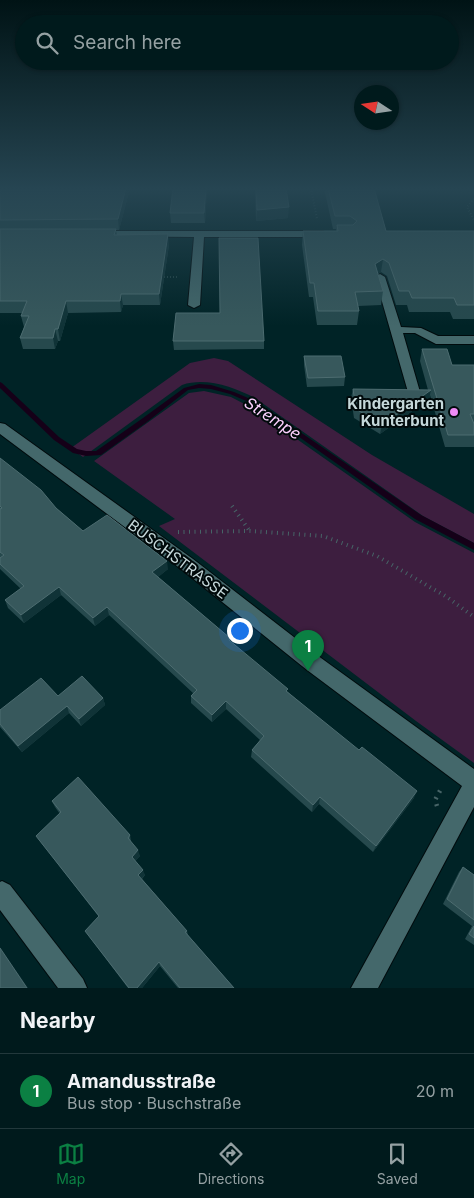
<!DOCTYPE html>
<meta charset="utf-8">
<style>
body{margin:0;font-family:Inter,sans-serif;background:#0e2729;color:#f1f3f6}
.compass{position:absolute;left:354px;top:85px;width:45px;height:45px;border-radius:50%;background:#001a1c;box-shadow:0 1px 4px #0004;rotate:282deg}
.you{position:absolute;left:239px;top:630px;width:18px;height:18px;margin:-12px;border:4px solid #fff;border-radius:50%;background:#1a73e8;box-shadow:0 0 0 8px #1a73e833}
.badge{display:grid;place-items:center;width:32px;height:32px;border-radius:50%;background:#0b8043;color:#fff;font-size:16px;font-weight:700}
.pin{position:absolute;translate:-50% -41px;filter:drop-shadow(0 1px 2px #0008)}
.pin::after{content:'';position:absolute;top:26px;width:18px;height:15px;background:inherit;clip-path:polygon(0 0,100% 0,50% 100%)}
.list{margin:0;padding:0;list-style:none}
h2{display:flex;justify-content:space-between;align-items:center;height:65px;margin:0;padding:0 20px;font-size:21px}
h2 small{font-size:16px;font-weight:400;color:#95a1a3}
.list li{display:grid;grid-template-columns:32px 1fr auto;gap:15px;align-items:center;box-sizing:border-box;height:75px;padding:0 20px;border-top:1px solid #22383b}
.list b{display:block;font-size:19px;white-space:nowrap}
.list p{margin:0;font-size:16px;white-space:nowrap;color:#95a1a3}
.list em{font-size:16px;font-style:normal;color:#95a1a3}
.icon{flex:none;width:28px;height:28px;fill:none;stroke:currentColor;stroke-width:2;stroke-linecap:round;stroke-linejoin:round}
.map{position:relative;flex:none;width:474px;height:988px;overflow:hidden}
.search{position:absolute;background:#001a1c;box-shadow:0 1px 4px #0004;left:15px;right:15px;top:15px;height:55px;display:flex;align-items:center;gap:12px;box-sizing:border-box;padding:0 18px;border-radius:28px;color:#95a1a3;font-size:19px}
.sheet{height:140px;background:#001a1c}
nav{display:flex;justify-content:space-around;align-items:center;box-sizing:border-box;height:70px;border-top:1px solid #22383b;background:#001a1c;font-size:14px;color:#95a1a3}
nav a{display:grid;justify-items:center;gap:2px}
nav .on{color:#0b8043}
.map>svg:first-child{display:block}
.green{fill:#3d1e3f}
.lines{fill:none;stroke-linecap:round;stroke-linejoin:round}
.stream{fill:#150018;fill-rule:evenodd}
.street-casing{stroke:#000b0d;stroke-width:2}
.path-far2{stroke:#476467;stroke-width:2;stroke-dasharray:0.5 2.5;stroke-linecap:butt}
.path-far1{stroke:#476467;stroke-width:4;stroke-dasharray:1 4.5;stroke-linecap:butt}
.path{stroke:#476467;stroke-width:4.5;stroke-dasharray:2 5.5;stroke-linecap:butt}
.street{fill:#44686b;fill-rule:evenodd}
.wall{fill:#26494d}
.shaded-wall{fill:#103337}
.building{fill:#37585c;stroke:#4d6c70}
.poi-dot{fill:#ef8bf6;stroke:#000a0b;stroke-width:2}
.labels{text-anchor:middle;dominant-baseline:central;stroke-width:4;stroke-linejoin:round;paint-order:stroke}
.poi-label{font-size:15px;font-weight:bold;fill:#c5d8da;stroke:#000a0b;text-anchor:end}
.street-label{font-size:15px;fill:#c5d8da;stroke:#000a0b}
.water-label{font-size:16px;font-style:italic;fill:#fbd0fe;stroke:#000a0b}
</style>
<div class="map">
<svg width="474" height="988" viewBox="0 0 474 988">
<rect width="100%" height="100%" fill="#002326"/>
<g class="green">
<path d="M214,358L228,361L372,455L474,514V543L423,516L255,398C233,387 206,377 182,385L83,457L71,448L190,363Z"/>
<path d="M204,391L231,397L254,409L415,522L474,553V763L416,721L159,526L175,519L94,461L189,393Z"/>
</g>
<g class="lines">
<path class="stream" d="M0,382L2,383L59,437L77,449L86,451H96L143,418L184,388L199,384L211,385L234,392L255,401L421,515L474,543V550L415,519L251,403L230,394L211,389L199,388L188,390L147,422L101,455L86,456L73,453L54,440L0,388Z"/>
<g class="street-casing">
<g id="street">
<path d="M96,231H323L328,234L323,237H204L200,305L194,308L188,305L194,237L93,236L91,234Z"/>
<path d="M380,274L385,277L401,327L421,328L438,336H474V344H436L415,333H403L420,392L419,395H409L408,392L375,277Z"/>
<path d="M0,423L5,424L193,559L321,658L474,769V807L378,988H351L462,786L307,670L181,569L0,434Z"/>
<path d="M2,881L10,885L83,979L87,988H58L0,910V882Z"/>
</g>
</g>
<g class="path-far2">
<path d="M311,188L317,219"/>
<path d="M472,188L474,191"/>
<path d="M474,199L467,207L474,220"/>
<path d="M161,277H177"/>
</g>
<g class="path-far1">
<path d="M232,506L249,530"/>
<path d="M178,532L250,531L323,536L377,556L447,597L474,617"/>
</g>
<path class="path" d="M437,806L435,800L442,787"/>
<use href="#street" class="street"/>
</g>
<g class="wall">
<path d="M0,188H130L119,230H116L117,235L169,245L160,305H123L121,312L68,313L60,341H58L55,349H23L20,338L24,327L21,316L23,313H0Z"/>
<path d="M173,188H207L205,223H171L170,213Z"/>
<path d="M255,188H286L288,218L256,221Z"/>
<path d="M324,188H374L386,231H474V319H453L450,312H409L407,305H396L387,276L381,272L378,274L383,291L381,305L358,306L359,311L357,325H317L313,297H309L302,245L303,231H336V229H333Z"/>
<path d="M173,341H264V349L174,350Z"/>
<path d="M422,349L452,365H474V447H445L430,395L429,399L380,434L354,418L351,398L353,389L428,390L420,361Z"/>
<path d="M304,356L345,377L344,386L307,387L304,365Z"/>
<path d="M0,458L56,508L83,531L168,569L158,577L230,638V641L288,692L414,798L373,852L319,804L312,812L251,757L252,750L260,740L226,709L212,722L191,703V696L193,693L109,615L95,626L61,595L24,623L8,608L5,600L21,589L0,569Z"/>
<path d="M58,696L103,698L105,705L81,726L69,713L22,752L0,727V710Z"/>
<path d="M52,801L130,835L131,842L140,856L135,861L145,875L142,879L187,931L188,935L234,988H178L160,966L142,988H128L85,931L99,917L40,841L36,836L60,814L55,807Z"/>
<path d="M463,867L474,875V945L465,939L472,926L443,904L459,872Z"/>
</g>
<g class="shaded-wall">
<path d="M126,188H130L119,230L118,219Z"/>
<path d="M206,188H207L205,223L204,213Z"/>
<path d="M289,207L288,218L256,221L257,210Z"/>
<path d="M168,234L169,245L160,305L159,294Z"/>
<path d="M383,259L381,272L373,278L375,264Z"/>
<path d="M121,294L123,305L121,312L120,301Z"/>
<path d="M66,301L68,313L60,341L58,329Z"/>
<path d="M55,329L58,341L55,349L53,338Z"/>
<path d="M431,390L429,399L380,434L382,425Z"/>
<path d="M167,561L168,569L153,581L152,572Z"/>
<path d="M59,587L61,595L24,623L21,615Z"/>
<path d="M107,607L109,615L95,626L93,618Z"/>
<path d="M103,698L105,705L81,726L79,719Z"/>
<path d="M226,701V709L212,722V715Z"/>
<path d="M67,706L69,713L22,752L18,746Z"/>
<path d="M417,791L414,798L373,852L376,846Z"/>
<path d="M320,797L319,804L312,812L313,805Z"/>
<path d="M138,850L140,856L134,862L132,857Z"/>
<path d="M143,870L145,875L140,880L138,875Z"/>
<path d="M0,947L28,988H27L0,948Z"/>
<path d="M159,962L160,966L142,988H137Z"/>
</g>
<g class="building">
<path d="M0,188H126L118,219L0,220Z"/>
<path d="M173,188H206L204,213H170Z"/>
<path d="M256,188H286L289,207L257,210Z"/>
<path d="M328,188H374L386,231H474V305H457L454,298H412L409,291H399L389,263L383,259L375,264L383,291L355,292L359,311H318L314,283H310L303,231H338L337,225H353L357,221L350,216H335Z"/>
<path d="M0,229H116L114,235L168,234L159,294H121L120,301H66L58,329H55L53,338H20L29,316H21L27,301H0Z"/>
<path d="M219,238H258L264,341H173L176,313H220Z"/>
<path d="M422,349H447L452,365H474V414H470L474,424V435H448Z"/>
<path d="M304,356H341L345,377L308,378Z"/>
<path d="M353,389L431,390L382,425L356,409Z"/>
<path d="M0,458L41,490L56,508L83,531L107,515L167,561L152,572L230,638L229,640L288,689L286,691L359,750L362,747L417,791L376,846L320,797L313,805L252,750L264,736L226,701L212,715L191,696L197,690L107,607L93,618L59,587L21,615L5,600L24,586L0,564V558L4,555L0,552V509L2,508L0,506Z"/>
<path d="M82,676L103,698L79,719L67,706L18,746L0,724V710L41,678L58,696Z"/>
<path d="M78,777L130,835L128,838L138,850L132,857L143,870L138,875L187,931L185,932L234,988H180L159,962L137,988H129L85,931L99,916L36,836L61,812L52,801Z"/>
<path d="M463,867L474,875V920L447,899Z"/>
<path d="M474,926V938L469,934Z"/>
<path d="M0,948L27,988H0Z"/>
</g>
<linearGradient id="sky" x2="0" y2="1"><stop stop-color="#001315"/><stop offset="0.58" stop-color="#264552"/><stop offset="1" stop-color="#264552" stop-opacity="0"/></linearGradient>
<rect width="474" height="326" fill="url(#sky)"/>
<circle class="poi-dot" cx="454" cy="412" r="5"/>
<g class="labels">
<g class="poi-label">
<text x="444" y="403">Kindergarten<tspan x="444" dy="17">Kunterbunt</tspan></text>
</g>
<g class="street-label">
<text transform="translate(178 559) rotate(37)">BUSCHSTRASSE</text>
</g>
<g class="water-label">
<text transform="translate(273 418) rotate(33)">Strempe</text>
</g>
</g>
</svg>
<svg class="compass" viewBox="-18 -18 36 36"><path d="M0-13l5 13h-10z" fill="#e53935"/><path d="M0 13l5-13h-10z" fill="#95a1a3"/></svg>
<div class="you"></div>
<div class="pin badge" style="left:308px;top:671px">1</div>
<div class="search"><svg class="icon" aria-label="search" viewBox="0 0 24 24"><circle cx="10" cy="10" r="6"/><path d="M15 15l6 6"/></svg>Search here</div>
</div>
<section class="sheet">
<h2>Nearby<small></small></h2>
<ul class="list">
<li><span class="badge">1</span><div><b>Amandusstraße</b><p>Bus stop · Buschstraße</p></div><em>20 m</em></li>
</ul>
</section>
<nav>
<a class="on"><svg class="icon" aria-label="map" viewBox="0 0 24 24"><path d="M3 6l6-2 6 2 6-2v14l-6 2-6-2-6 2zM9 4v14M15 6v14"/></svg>Map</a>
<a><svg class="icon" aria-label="directions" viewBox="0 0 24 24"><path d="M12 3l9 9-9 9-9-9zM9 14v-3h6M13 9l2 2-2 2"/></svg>Directions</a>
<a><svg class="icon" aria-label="saved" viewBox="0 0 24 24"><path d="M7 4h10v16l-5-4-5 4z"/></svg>Saved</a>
</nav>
